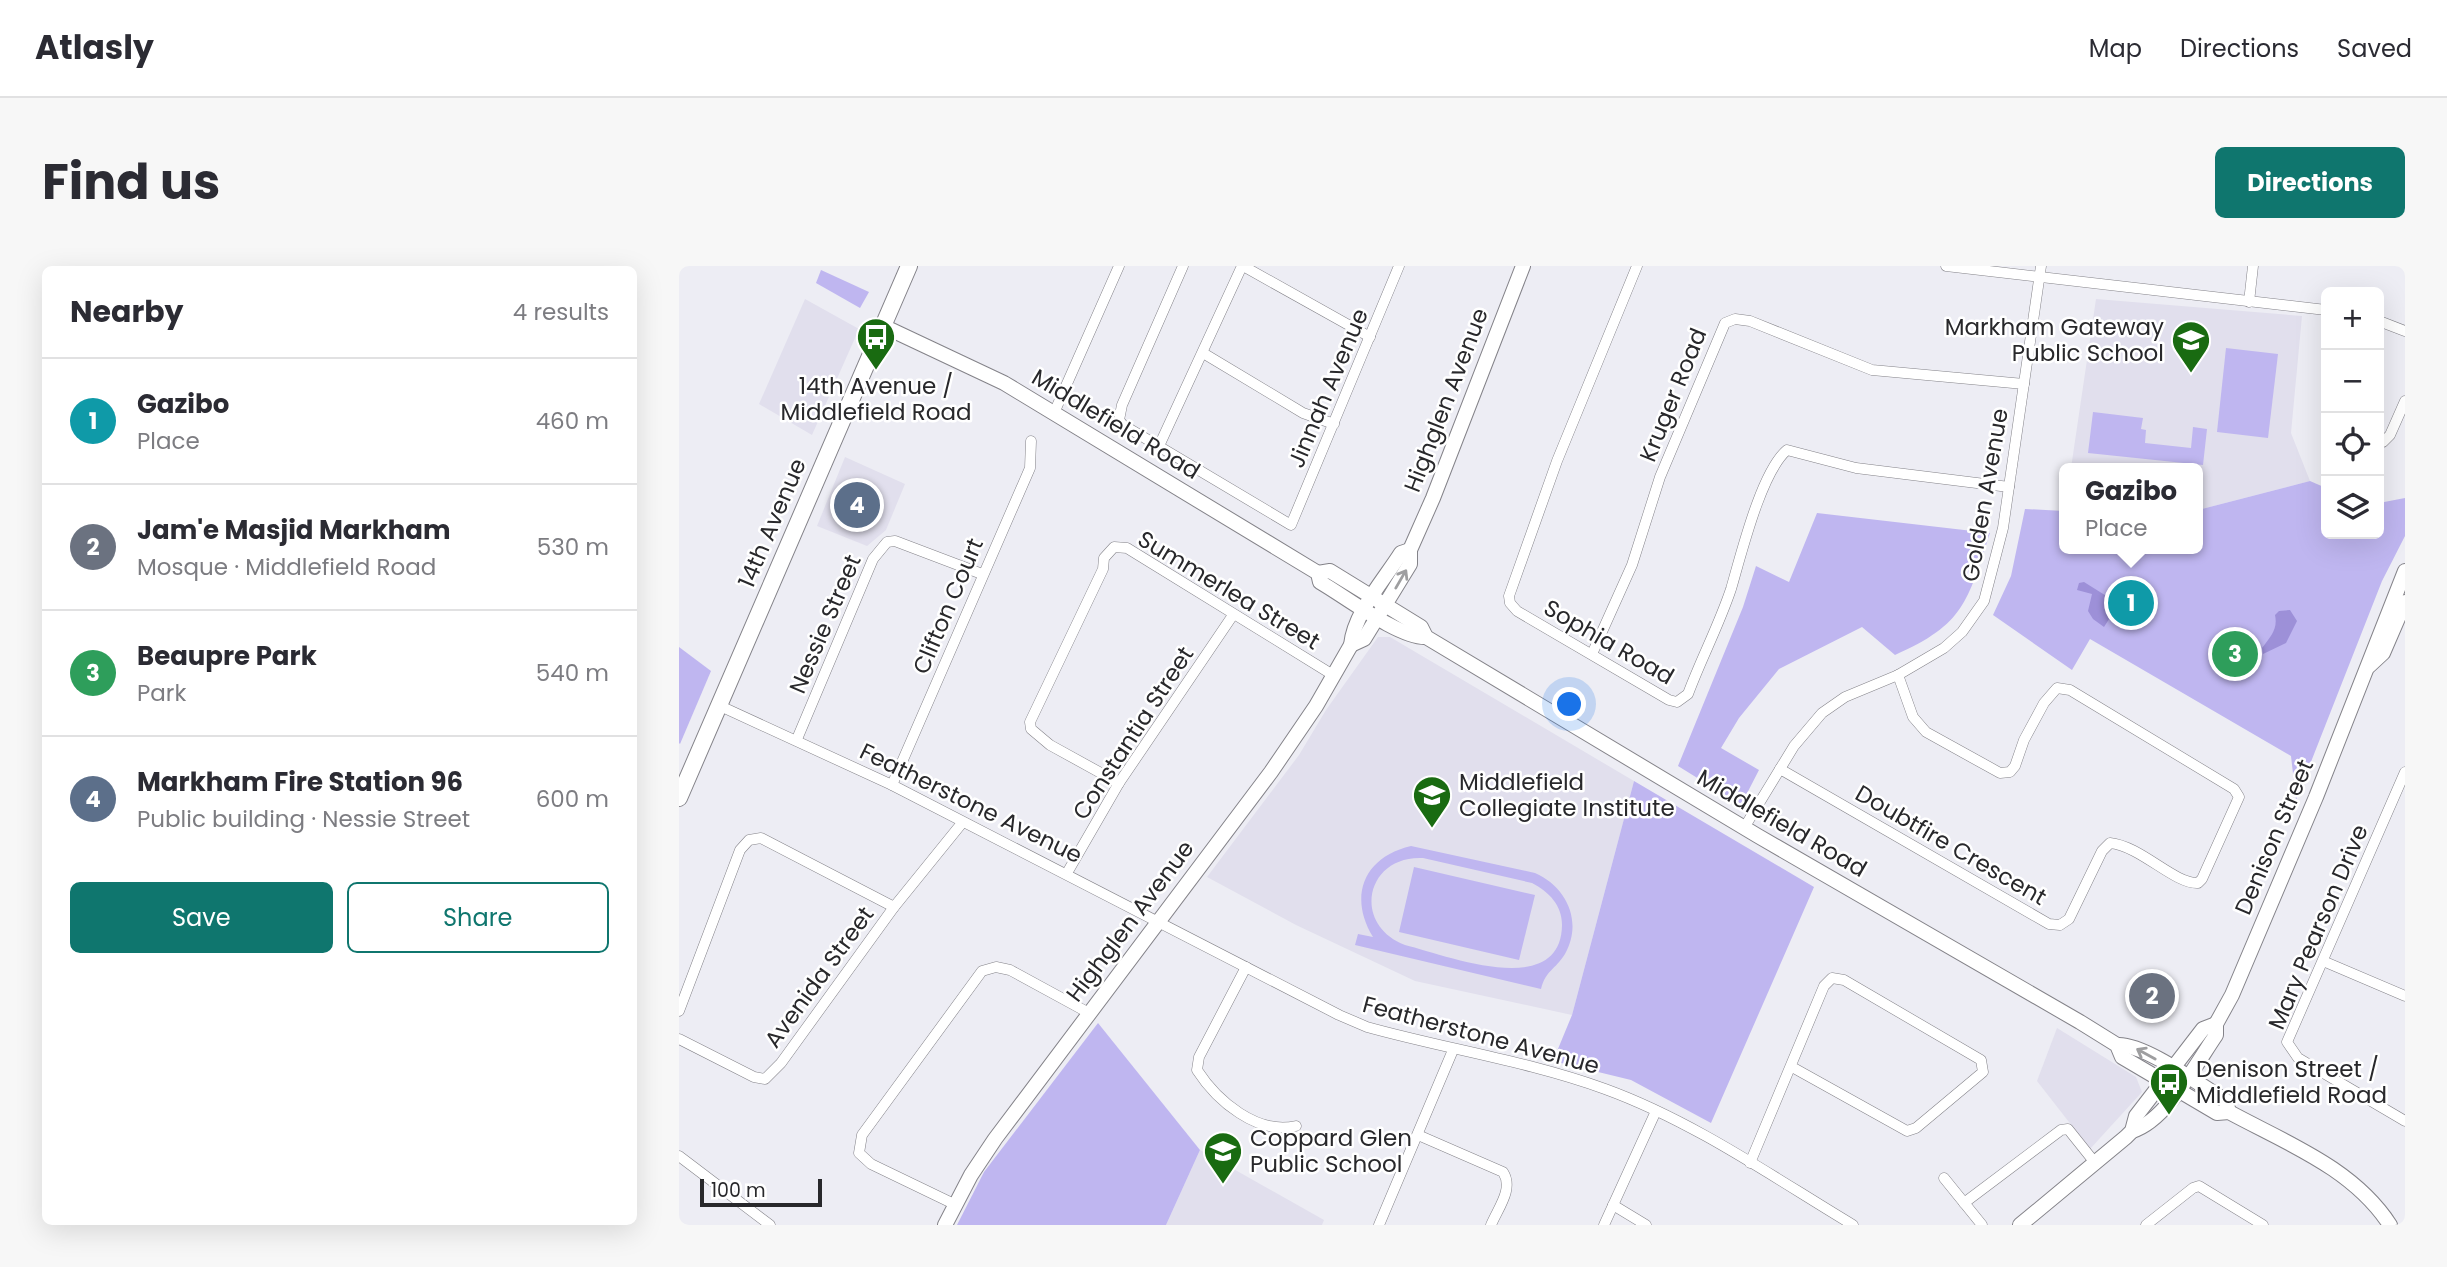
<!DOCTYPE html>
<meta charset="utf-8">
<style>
body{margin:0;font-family:Poppins,sans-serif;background:#f7f7f7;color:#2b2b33}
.controls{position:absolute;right:21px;top:21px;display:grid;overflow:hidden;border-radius:10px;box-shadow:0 7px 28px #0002}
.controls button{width:63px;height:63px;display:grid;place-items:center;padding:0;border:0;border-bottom:2px solid #e1e1e2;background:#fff;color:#2b2b33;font:35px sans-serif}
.scale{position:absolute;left:21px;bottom:18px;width:122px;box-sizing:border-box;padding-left:7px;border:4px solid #28282b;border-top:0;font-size:19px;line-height:24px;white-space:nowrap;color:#28282b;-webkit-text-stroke:5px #fff;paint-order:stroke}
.you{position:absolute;left:891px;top:439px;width:24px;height:24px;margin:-18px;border:5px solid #fff;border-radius:50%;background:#1a73e8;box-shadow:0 0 0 10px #1a73e833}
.badge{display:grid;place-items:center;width:46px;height:46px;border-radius:50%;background:#0f766e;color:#fff;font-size:23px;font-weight:700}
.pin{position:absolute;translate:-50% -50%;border:4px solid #fff;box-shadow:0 2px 7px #0006}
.popup{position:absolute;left:1380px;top:197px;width:144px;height:91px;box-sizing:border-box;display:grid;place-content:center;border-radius:10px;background:#fff;filter:drop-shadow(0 2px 5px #0005);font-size:23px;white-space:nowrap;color:#7c7c81}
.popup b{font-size:26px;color:#2b2b33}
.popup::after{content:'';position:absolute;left:50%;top:100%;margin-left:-14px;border:14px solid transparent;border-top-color:#fff}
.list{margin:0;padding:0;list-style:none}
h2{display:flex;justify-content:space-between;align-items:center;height:91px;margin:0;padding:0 28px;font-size:30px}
h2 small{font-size:23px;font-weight:400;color:#7c7c81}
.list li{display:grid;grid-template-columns:46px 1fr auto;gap:21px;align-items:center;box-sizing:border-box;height:126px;padding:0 28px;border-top:2px solid #e1e1e2}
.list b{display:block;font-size:26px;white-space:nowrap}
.list p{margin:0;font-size:23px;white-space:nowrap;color:#7c7c81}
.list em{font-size:23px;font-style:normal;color:#7c7c81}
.actions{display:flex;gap:14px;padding:21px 28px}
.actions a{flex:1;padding:16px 0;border:2px solid #0f766e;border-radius:10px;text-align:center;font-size:24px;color:#0f766e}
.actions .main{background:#0f766e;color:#fff}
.icon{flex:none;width:38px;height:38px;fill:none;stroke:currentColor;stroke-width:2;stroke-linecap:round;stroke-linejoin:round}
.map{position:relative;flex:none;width:1726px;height:959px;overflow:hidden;border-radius:10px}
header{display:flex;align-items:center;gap:42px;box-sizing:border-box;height:98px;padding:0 35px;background:#fff;border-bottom:2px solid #e1e1e2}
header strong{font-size:33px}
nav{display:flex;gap:38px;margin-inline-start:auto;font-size:24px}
.intro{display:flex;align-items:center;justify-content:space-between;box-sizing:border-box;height:168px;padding:0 42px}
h1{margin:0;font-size:49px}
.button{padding:18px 32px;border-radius:10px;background:#0f766e;color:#fff;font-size:24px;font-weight:700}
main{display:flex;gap:42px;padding:0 42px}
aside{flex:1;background:#fff;border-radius:10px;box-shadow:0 7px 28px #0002}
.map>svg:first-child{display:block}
.built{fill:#e1dfed}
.green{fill:#bfb6f0;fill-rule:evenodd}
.water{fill:#9d90d8}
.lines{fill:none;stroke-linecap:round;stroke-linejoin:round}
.street-casing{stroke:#848389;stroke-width:11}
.secondary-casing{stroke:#848389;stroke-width:16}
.primary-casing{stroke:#848389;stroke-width:18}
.street{stroke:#fff;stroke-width:10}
.secondary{stroke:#fff;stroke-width:14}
.primary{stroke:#fff;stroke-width:16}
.oneway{stroke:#9e9ea0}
.labels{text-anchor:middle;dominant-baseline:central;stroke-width:5;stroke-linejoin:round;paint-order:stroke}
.poi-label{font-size:23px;fill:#28282b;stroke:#fff;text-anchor:start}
.street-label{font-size:23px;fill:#28282b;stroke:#fff}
</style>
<header>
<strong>Atlasly</strong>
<nav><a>Map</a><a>Directions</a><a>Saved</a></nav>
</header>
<div class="intro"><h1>Find us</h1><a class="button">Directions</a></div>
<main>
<aside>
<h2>Nearby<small>4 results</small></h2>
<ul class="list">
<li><span class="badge" style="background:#0f9aa8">1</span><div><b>Gazibo</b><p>Place</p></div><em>460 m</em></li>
<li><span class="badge" style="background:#6b7280">2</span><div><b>Jam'e Masjid Markham</b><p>Mosque · Middlefield Road</p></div><em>530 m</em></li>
<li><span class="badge" style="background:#2e9e5b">3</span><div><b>Beaupre Park</b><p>Park</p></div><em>540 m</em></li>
<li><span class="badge" style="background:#5c6f8a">4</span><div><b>Markham Fire Station 96</b><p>Public building · Nessie Street</p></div><em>600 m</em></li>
</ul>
<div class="actions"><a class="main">Save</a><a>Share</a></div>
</aside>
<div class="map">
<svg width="1726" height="959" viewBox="0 0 1726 959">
<rect width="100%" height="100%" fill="#ededf4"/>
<g class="built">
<path d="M126,33L180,63L133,169L80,138Z"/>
<path d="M1417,33L1623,50L1612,167L1631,215L1519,244L1518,202H1392Z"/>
<path d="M166,191L226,218L207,264L188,280L138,260Z"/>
<path d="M699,371H711L955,515L893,749L736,715L617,659L528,611L620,489L647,444Z"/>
<path d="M1378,762L1457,811L1463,826L1411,883L1358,815Z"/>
<path d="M521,884L645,954L643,959H487Z"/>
</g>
<g class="green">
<path d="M142,4L190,26L181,42L137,17Z"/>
<path d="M1547,82L1599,88L1589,172L1538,166Z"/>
<path d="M1414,146L1464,152L1462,163L1467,164L1466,177L1512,182L1514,161L1528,163L1524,199L1409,187Z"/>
<path d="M1631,215L1647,222V268H1700V237L1726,232V270L1703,315L1617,534L1612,490L1411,373L1393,404L1314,349L1332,310L1346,243L1385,245L1386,283H1518L1519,244Z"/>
<path d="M1138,247L1311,267C1288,336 1286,358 1216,389L1183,361L1100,403L1060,452L1042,482L1080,504L1062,539L999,500L1064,341L1077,300L1110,316Z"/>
<path d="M0,381L32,405L1,478L0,477Z"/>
<path d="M955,515L1135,621L1032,857L952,814L874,795L893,749Z"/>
<path d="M732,580L856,607C888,621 904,656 886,688C876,704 867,704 862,723L676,679L679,668L694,671C669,630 685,591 732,580ZM744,592L853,617C870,626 883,639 883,659C882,735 766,689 726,679C672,658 687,589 744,592Z"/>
<path d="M735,601L856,629L840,694L720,666Z"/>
<path d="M419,757L521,884L487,959H278L305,906Z"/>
</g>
<g class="water">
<path d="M1405,316L1429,331L1432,350L1425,361L1414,353L1409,345L1413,328L1398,324L1400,317Z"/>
<path d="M1600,345L1611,344L1618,355L1607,377L1584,388L1583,382C1592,370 1599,363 1596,349Z"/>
</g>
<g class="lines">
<g class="street-casing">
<g id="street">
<path d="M504,0L443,139L440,154L444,159L612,259L720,0"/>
<path d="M564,0L691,71"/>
<path d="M958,0L878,195L830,330L831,337L838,345L990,434L998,436L1009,428C1022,393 1040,359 1052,323C1062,289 1082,206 1108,184L1177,202L1330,221"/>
<path d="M1267,0L1647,44"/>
<path d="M1570,36L1574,0"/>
<path d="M1700,55L1726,65"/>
<path d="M524,87L624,147L655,158"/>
<path d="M375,147L440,0"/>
<path d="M1700,176H1704L1711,169L1726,135"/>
<path d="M480,180L563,0"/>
<path d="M913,388L953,299L981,211L1046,57L1056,53L1071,55L1193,104L1345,118"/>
<path d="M39,439L213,519L660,749L688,761C767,783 849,795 926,823C1014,855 1094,911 1174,959"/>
<path d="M118,473L194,293L208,276L216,275L303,308"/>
<path d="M1101,503L1370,658L1381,659L1390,653L1423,585L1431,577C1462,580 1495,618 1519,617L1523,613L1560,531L1555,523L1391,424L1378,422L1365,437L1345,474L1336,500L1331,506L1321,507L1247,466L1234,451L1219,409"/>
<path d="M1726,506L1608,776L1619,792L1726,855"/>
<path d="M440,517L371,479L352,463L351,456L424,303L425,292L435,281L448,282L654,409"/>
<path d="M213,519L351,202L352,175"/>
<path d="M1065,562L1115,480L1143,447L1166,431L1219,409L1265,382L1283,366L1305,335L1324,262L1362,0"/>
<path d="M388,607L440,517L554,349"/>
<path d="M1644,695L1726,730"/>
<path d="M567,701L520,791L518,804C538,835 578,869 617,860"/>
<path d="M0,745L61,584L70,574L82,572L215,641"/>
<path d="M0,773L75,811L86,813L102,797L215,641L283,557"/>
<path d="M739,869L824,906C835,923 819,942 812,959"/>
<path d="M0,890L91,959"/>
<path d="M1071,897L1145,720L1153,712L1165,714L1302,794L1304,806L1237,862L1228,865L1113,801"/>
<path d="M1265,912L1303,959"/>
<path d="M1285,937L1382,864L1389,863L1417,898"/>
<path d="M275,938L192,898L180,887L183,869L303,705L317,701L331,704L410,747"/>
<path d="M934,939L967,959"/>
<path d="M700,959L774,784"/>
<path d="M925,959L977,845"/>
<path d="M1467,959L1514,922L1520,920L1584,959"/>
</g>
</g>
<g class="secondary-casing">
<g id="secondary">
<path d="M204,60L325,117L639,307L641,316C667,331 720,372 747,371"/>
<path d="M639,307L651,305L742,361L747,371L1079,570L1401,756L1438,779L1443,791L1538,847L1550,846C1607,877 1674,902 1711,959"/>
<path d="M672,379L685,373L731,298V284L754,232L844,0"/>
<path d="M1690,400L1704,387L1726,336"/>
<path d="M1438,779C1465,777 1521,819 1547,835L1550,846"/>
<path d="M1453,865C1487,855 1517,798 1537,769V758L1553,729L1637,531L1726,305"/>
<path d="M266,959L292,909L316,873L592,506L637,440L672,379C675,347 705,314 722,287L731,284"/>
<path d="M1341,959L1447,871L1453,865L1457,850L1524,763L1537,758"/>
</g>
</g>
<g class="primary-casing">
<path id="primary" d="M0,532L230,0"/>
</g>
<use href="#street" class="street"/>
<use href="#secondary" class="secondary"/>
<use href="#primary" class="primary"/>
</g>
<defs><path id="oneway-shaft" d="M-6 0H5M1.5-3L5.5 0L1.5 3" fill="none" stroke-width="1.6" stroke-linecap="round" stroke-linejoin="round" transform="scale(1.75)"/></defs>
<g class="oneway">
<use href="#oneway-shaft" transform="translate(722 313) rotate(-60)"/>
<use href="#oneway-shaft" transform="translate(1467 788) rotate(-151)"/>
</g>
<defs>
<g id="bus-pin" transform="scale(2.0125)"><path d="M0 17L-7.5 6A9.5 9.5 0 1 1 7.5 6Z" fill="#196b11" stroke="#fff"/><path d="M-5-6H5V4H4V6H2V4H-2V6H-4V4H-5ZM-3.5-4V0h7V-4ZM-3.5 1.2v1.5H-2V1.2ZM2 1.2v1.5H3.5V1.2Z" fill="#fff"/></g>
<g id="school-pin" transform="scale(2.0125)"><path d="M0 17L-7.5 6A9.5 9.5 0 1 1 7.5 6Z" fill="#196b11" stroke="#fff"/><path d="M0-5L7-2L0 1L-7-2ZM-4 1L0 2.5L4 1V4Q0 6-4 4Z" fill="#fff"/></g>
</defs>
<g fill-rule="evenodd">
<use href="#bus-pin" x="197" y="71"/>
<use href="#school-pin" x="1512" y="74"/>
<use href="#school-pin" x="753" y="529"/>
<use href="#bus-pin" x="1490" y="816"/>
<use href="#school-pin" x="544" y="885"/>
</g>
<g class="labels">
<g class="poi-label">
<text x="1485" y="61" text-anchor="end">Markham Gateway<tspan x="1485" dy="26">Public School</tspan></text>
<text x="197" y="120" text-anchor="middle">14th Avenue /<tspan x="197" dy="26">Middlefield Road</tspan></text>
<text x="780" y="516">Middlefield<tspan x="780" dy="26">Collegiate Institute</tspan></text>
<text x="1517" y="803">Denison Street /<tspan x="1517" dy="26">Middlefield Road</tspan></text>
<text x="571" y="872">Coppard Glen<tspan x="571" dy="26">Public School</tspan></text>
</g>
<g class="street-label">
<text transform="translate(649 122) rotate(-67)">Jinnah Avenue</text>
<text transform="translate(994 129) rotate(-68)">Kruger Road</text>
<text transform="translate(767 134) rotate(-69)">Highglen Avenue</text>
<text transform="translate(437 158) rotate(31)">Middlefield Road</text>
<text transform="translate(1306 229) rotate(-80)">Golden Avenue</text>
<text transform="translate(93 257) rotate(-67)">14th Avenue</text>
<text transform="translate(550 324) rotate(31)">Summerlea Street</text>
<text transform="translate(269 340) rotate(-67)">Clifton Court</text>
<text transform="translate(146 358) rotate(-67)">Nessie Street</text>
<text transform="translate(930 376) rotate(30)">Sophia Road</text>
<text transform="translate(454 467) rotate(-57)">Constantia Street</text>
<text transform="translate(292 537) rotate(26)">Featherstone Avenue</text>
<text transform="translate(1103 557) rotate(30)">Middlefield Road</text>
<text transform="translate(1595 571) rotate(-67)">Denison Street</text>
<text transform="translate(1272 579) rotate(30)">Doubtfire Crescent</text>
<text transform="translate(451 655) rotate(-53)">Highglen Avenue</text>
<text transform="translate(1639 661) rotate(-67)">Mary Pearson Drive</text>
<text transform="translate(140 711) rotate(-54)">Avenida Street</text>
<text transform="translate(802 769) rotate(15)">Featherstone Avenue</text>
</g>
</g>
</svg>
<div class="controls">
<button>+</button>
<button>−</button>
<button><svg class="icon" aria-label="locate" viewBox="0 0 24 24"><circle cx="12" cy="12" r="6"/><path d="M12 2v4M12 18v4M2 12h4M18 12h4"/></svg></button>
<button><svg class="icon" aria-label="layers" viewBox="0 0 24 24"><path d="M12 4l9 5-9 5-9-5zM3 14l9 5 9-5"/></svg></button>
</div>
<div class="scale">100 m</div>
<div class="you"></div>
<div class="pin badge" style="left:1452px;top:337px;background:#0f9aa8">1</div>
<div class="popup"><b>Gazibo</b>Place</div>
<div class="pin badge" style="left:1473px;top:730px;background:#6b7280">2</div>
<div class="pin badge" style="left:1556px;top:388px;background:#2e9e5b">3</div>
<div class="pin badge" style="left:178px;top:239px;background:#5c6f8a">4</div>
</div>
</main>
